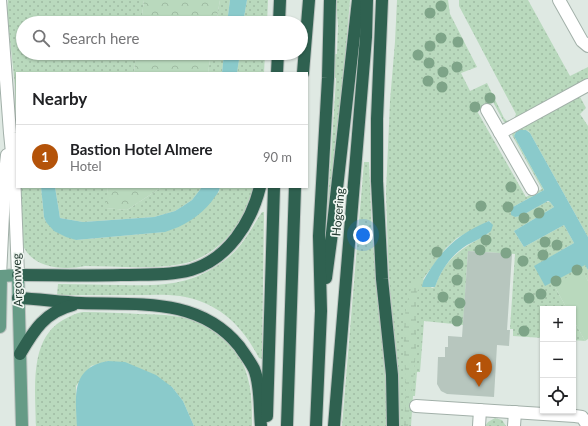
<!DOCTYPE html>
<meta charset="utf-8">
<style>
body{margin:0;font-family:Lato,sans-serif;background:#f2f2f2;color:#202124}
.controls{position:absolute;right:12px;bottom:12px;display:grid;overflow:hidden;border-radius:0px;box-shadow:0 1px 3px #0004}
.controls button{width:36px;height:36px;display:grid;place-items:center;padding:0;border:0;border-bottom:1px solid #e0e0e0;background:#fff;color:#202124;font:20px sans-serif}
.you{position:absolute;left:363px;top:235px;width:14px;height:14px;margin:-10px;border:3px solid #fff;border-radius:50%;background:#1a73e8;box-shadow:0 0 0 6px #1a73e833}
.badge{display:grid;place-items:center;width:26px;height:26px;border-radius:50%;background:#b45309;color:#fff;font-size:13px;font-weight:700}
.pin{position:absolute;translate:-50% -33px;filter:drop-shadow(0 1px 2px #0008)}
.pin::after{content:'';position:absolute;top:21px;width:14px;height:12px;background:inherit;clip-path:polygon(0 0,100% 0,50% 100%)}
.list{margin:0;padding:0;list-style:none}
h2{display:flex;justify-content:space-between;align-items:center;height:52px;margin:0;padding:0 16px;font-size:17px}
h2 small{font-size:13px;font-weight:400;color:#757577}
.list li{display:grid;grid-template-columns:26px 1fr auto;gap:12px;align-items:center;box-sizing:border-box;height:64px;padding:0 16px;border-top:1px solid #e0e0e0}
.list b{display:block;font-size:15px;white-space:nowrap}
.list p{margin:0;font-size:13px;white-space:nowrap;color:#757577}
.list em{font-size:13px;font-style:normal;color:#757577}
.icon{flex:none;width:22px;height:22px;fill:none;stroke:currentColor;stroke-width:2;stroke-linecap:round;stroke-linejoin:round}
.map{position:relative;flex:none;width:588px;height:426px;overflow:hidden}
.search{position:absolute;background:#fff;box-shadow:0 1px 3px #0004;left:16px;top:16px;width:292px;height:44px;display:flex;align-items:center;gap:10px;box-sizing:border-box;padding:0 14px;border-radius:22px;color:#757577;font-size:15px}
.panel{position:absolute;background:#fff;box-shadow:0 1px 3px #0004;left:16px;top:72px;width:292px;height:116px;border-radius:0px}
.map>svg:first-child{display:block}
.grass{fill:url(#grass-dots);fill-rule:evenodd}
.forest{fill:url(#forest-crowns)}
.wetland{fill:url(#wetland-marsh)}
.park{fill:#b9d9bd}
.water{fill:#8acacb}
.building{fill:#b7c6be}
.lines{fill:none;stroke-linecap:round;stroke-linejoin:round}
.minor-casing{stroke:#a2b0a9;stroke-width:14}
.major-casing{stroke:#bcc3c0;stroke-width:14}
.highway-casing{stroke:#bcc3c0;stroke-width:14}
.minor{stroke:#fff;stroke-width:12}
.major{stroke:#669b86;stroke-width:12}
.highway{stroke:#2f6150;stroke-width:12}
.tree{fill:#7ea488}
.labels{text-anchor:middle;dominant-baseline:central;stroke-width:3.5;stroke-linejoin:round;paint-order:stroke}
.street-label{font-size:12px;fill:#21382e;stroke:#eff6f1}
</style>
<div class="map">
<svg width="588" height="426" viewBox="0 0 588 426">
<defs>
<pattern id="grass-dots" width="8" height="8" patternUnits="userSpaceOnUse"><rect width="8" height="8" fill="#b9d9bd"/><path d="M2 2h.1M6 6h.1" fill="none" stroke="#9fbba3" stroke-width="1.8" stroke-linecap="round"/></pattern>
<pattern id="forest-crowns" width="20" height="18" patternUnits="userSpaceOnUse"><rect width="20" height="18" fill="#b9d9bd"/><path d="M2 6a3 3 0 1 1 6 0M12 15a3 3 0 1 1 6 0" fill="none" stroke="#9fbba3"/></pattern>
<pattern id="wetland-marsh" width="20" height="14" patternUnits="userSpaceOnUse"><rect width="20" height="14" fill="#b9d9bd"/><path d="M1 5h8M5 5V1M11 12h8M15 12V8" fill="none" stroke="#9fbba3"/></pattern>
</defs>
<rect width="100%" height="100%" fill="#dfe9e3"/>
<g class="grass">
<path d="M8,0H144L141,23H23V53H136L134,73H17V160L15,85L7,13Z"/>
<path d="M220,0H230L227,23H216Z"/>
<path d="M247,0H268L267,23H243Z"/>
<path d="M336,0H350L341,108L327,215L335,95L336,78H334L335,54H337L338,26Z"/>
<path d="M397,0H448L450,14L477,67L461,73L470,91L487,83L504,118L507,121L514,119L516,114L459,6V0H528L570,76L588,67V80L511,123L504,122L493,102L477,111L526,197L542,189L512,135L514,131L579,95L586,108L580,114L588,126V237L530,133C526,128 521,130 516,132L514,136L544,190L511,208L515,217L521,216L546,202H550L554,207L514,231L524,247L564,225L574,243L535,266L585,264L588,270V281L582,270L554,285L567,309H543V338L513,336V329H510L515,254L468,251L463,325L424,321L420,372H417L415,396H413L411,426H398L388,257L386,192L390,101L395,42ZM489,221L491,222L488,234C462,248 445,258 435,287L432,288L423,279L446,248L457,238Z"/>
<path d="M211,53H224L222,73H208Z"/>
<path d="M240,53H265L264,73H237Z"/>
<path d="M364,162H369L372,234L387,377L389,426H342Z"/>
<path d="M18,187H41L44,217L46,222L76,240L164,232L219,192L220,187H254C245,221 222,253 186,263C156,270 116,266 85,266C62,271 27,268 21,239C18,223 19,204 18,187Z"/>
<path d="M55,187H108L106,208L127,210L162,187H202L192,200L183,206L175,211L154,217L83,222L60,218Z"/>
<path d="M262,212H264L262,359L259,358C242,325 218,302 180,296C165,294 149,295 134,295C109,295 83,295 57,295L58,284C79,284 99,285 120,285C164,286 194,286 230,256C244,244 252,227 262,212Z"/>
<path d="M83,312C102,312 121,313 139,314C188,315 214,318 243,361L242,362C252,383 252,403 252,426H194L183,401L172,387L108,361L91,366L76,386L77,426H36C36,391 28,340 63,320C70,316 76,313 83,312Z"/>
<path d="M573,319L585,341L573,340Z"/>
<path d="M495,418L502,420L506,426H485L488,422Z"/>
</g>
<g class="forest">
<path d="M144,0H220L216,23H141Z"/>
<path d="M136,53H211L208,73H134Z"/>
<path d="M108,187H162L127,210L105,208Z"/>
</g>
<path class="wetland" d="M425,276L423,279L422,287L418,290L416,294V352L408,426H404C404,415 406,403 406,392C405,355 399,317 413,283Z"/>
<path class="park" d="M582,269L588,281V339L585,341L573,319V309H567L554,285Z"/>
<g class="water">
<path d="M230,0H247L243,23H227Z"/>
<path d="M224,53H240L237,73H222Z"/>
<path d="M520,130H526L530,133L588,237V270L585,265L545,286L534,266L574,243L564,225L524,247L514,231L554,207L550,202L548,201L521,216L515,217L511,215V208L544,190L514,136L516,132Z"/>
<path d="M41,187H55L60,218L83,222L154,217L175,211L183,206L192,200L202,187H220C219,193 215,196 212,201C199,217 184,226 165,232L76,240L66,237L54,231L46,222L44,217Z"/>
<path d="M489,221L493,225L491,231C484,237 475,241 467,245C451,255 441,270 435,287H422C423,279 427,275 431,268C446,245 464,231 489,221Z"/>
<path d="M108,361L125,362L156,375L172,387L183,401L194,426H77C76,396 70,368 108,361Z"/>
</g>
<path class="building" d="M468,251L512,254L507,330H510L509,346L497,345L494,397L447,394L441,391L437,384L438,357H445V347H448V336L462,337Z"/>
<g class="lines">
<g class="minor-casing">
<g id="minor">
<path d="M0,0L10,133L14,173L18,275"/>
<path d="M559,0L582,41L588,46"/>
<path d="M487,110L532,189"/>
<path d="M500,133L588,85"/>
<path d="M0,276L5,173L7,155"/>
<path d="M416,406L575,416L582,417L588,426"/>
<path d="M479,426L480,410"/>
<path d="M514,426L515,412"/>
</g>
</g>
<g class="major-casing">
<path id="major" d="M0,327L1,276L18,275L22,426"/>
</g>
<g class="highway-casing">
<g id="highway">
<path d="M382,0L377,119V181L382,279L392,375L393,426"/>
<path d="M279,23L280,0"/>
<path d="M277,73L278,53"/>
<path d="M303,73L309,0"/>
<path d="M18,275C52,275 87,276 121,275C144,274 169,276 191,270C228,259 251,223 260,187"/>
<path d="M326,278L332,233L358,0"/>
<path d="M18,298C39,299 60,302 81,303C138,305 199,297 239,346C244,353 250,361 254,369C261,386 259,408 261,426"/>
<path d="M20,354C34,330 45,312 73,305"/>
<path d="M267,416L274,187"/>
<path d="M287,426L295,187"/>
<path d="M316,426L321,311L319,236L328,78L330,0"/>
<path d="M334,426L366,37L367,0"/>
</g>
</g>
<use href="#minor" class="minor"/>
<use href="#major" class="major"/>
<use href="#highway" class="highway"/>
</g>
<g class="tree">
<circle cx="441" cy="6" r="5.5"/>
<circle cx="430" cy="13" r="5.5"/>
<circle cx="441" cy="38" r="5.5"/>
<circle cx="458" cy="42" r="5.5"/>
<circle cx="430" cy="46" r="5.5"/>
<circle cx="418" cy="55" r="5.5"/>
<circle cx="429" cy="63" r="5.5"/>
<circle cx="457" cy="67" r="5.5"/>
<circle cx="443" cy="72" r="5.5"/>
<circle cx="428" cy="81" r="5.5"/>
<circle cx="442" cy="87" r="5.5"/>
<circle cx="490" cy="98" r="5.5"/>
<circle cx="475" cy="107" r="5.5"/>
<circle cx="511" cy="187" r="5.5"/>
<circle cx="481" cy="206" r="5.5"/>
<circle cx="508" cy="207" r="5.5"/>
<circle cx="539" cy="213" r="5.5"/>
<circle cx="524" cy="218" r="5.5"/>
<circle cx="486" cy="240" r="5.5"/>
<circle cx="545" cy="242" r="5.5"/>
<circle cx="557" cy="245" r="5.5"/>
<circle cx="480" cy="250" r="5.5"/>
<circle cx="437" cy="252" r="5.5"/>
<circle cx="506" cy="253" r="5.5"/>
<circle cx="543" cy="255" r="5.5"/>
<circle cx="523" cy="261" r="5.5"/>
<circle cx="458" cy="264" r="5.5"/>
<circle cx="577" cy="270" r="5.5"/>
<circle cx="457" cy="280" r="5.5"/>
<circle cx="556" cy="281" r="5.5"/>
<circle cx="541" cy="294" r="5.5"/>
<circle cx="443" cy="297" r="5.5"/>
<circle cx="529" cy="298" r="5.5"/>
<circle cx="460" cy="303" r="5.5"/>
<circle cx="457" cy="321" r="5.5"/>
<circle cx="524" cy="331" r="5.5"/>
</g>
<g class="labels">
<g class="street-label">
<text transform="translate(338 212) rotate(-85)">Hogering</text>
<text transform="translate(17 280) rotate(-92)">Argonweg</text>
</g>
</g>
</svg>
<div class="controls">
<button>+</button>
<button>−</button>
<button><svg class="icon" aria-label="locate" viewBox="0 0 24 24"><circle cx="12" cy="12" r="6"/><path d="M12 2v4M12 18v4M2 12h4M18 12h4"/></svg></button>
</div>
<div class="you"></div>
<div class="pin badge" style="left:479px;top:387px">1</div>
<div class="search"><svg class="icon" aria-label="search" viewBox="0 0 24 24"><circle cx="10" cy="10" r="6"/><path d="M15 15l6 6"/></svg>Search here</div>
<section class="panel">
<h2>Nearby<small></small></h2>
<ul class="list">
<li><span class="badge">1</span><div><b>Bastion Hotel Almere</b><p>Hotel</p></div><em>90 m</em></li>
</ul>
</section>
</div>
